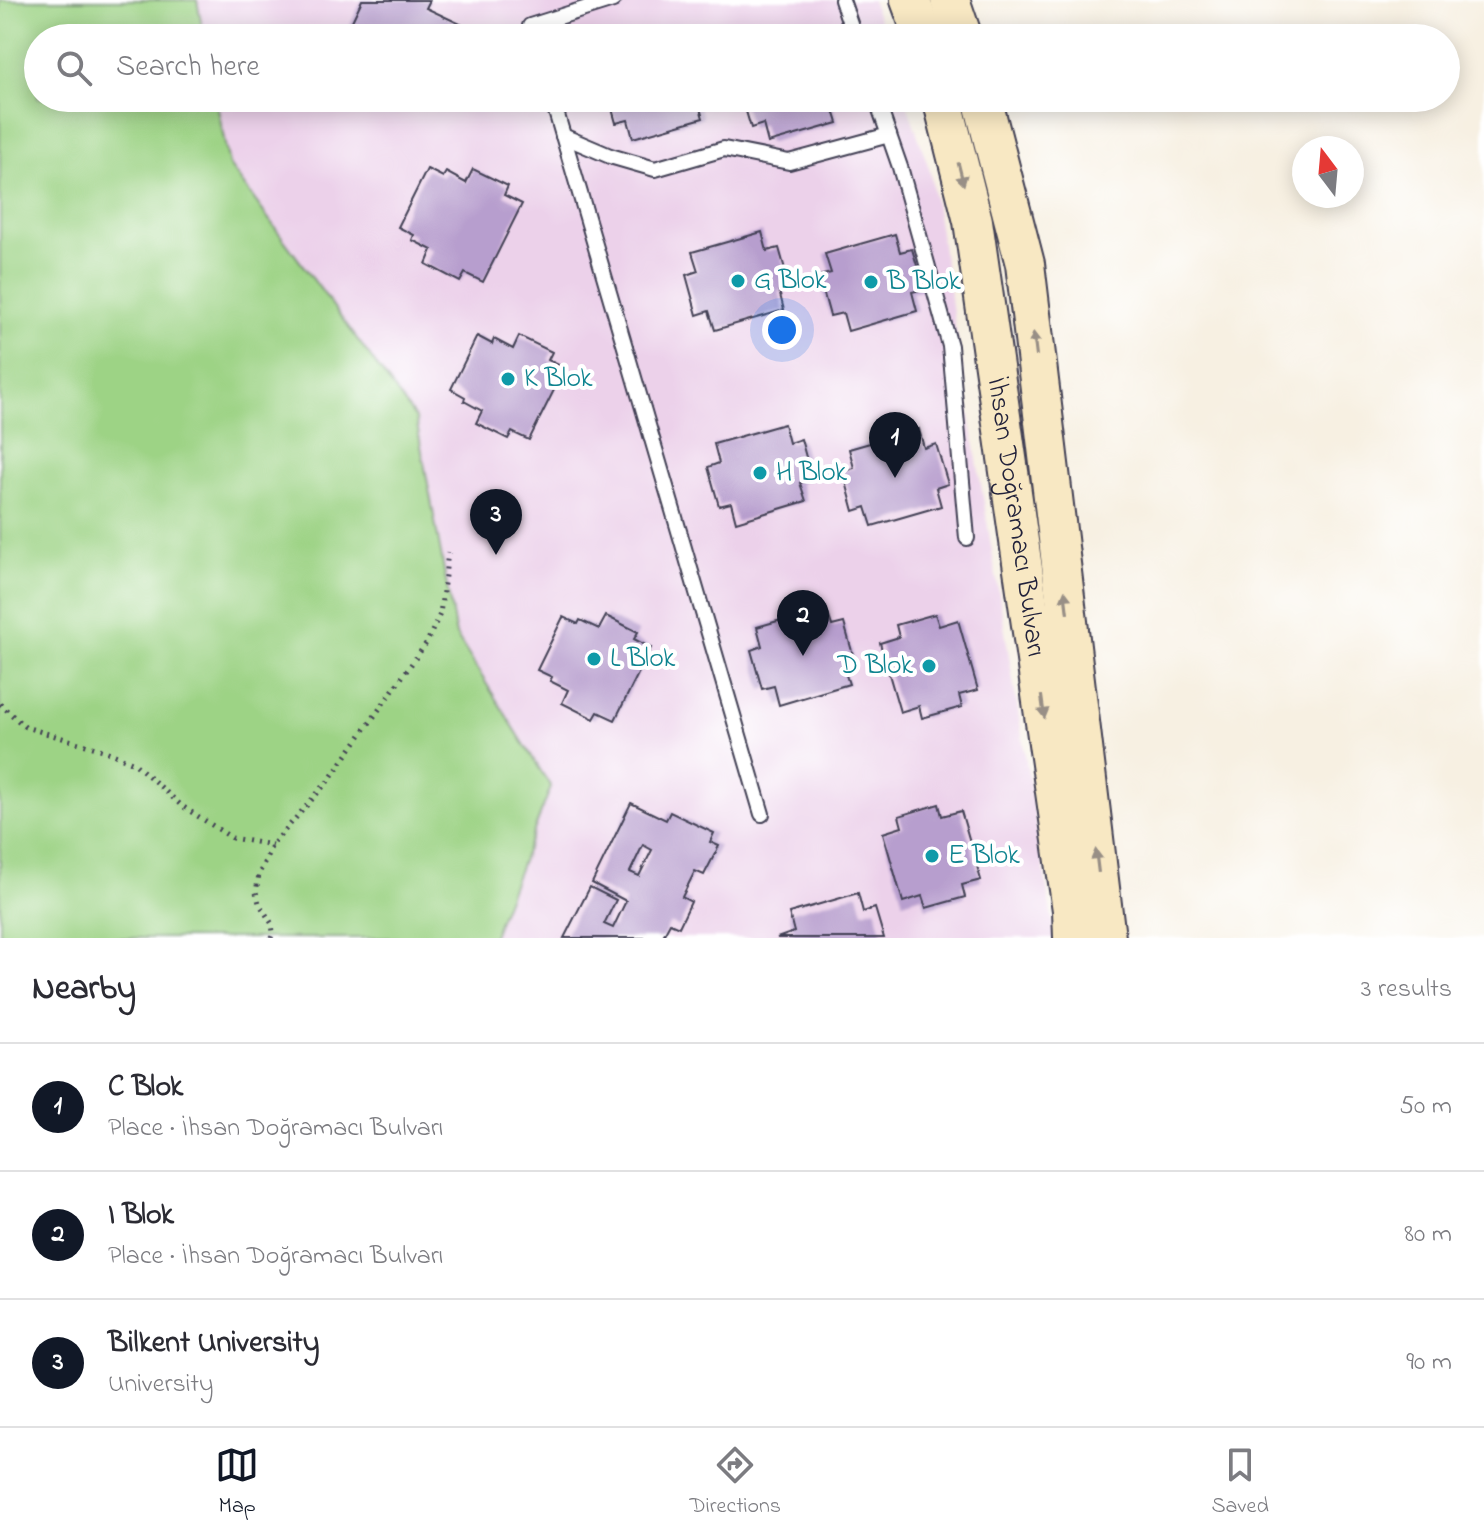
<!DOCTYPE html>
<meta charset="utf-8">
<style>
body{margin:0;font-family:"Indie Flower",sans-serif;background:#f2f2f3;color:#2b2b33}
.compass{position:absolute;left:1292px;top:136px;width:72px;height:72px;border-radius:50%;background:#fff;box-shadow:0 4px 20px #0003;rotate:344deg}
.you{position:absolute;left:782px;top:330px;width:28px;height:28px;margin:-20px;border:6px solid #fff;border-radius:50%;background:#1a73e8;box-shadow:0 0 0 12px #1a73e833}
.badge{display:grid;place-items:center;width:52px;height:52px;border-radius:50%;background:#111827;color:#fff;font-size:26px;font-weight:700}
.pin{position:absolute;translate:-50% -66px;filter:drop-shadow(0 2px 4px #0008)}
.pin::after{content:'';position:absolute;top:42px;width:28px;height:24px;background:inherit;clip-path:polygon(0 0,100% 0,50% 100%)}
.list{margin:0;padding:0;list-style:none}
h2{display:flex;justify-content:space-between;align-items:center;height:104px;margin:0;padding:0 32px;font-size:34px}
h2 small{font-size:26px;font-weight:400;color:#7c7c81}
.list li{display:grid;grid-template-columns:52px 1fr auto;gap:24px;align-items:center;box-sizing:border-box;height:128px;padding:0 32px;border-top:2px solid #e1e1e2}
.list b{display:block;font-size:30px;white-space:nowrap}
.list p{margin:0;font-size:26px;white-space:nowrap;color:#7c7c81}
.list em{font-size:26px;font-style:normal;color:#7c7c81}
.icon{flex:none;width:44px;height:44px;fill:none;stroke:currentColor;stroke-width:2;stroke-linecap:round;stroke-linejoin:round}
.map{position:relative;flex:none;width:1484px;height:938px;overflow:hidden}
.search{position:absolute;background:#fff;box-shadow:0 4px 20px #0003;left:24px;right:24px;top:24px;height:88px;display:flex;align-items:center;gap:20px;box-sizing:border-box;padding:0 28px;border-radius:44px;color:#7c7c81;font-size:30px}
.sheet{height:488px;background:#fff}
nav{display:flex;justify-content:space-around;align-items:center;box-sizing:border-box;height:112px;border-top:2px solid #e1e1e2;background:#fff;font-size:22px;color:#7c7c81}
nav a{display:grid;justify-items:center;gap:4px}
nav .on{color:#111827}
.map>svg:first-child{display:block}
.built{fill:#ecd1ea}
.green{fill:#9dd385;stroke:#607a60;stroke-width:2}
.building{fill:#b79ece;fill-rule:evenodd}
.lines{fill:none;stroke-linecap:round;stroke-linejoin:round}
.lane-casing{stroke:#424154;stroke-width:18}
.secondary-casing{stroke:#424154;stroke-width:42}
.path{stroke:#424154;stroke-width:5;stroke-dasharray:2 6;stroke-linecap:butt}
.lane{stroke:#fff;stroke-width:14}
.secondary{stroke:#f8e8c3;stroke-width:38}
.oneway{fill:#988f86}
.culture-dot{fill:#0f9aa8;stroke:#fff;stroke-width:3}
.labels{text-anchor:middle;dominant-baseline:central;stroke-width:8;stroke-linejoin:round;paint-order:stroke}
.culture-label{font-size:28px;fill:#0d838f;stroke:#fff;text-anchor:start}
.street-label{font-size:28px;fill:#22223b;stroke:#fff}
</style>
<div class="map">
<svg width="1484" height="938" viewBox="0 0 1484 938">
<rect width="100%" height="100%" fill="#fff"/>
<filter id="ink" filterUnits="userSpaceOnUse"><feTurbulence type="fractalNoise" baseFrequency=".0125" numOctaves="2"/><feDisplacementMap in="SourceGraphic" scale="16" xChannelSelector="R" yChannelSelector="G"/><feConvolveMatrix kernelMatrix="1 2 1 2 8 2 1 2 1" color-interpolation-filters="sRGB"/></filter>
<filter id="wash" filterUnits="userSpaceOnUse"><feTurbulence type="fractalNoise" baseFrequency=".006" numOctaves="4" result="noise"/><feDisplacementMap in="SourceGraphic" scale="32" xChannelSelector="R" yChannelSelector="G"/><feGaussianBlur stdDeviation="1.8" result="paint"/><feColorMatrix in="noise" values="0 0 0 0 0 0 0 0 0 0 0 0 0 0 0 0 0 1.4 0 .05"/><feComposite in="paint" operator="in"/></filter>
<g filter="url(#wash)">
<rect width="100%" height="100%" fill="#f7f0e2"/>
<path class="built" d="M0,0H872L885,38H38V98H905L930,171L1055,938H0Z"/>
<path class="green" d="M0,0H197L204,38H38V98H216L229,165L416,419L456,635L551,787L492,938H0Z"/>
<g id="blocks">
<g class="building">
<path d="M362,0H430L426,8L471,29L467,38H344Z"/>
<path d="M609,98H697L703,118L633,138L628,120L616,123Z"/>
<path d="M742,98H843L844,101L832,104L838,123L768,143L763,124L751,128Z"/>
<path d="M427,169L443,177L446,172L466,183L473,169L508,186L504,195L522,204L483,282L465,273L460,282L426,264L432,250L412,240L414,235L398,227Z"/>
<path d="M762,232L767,251L779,248L790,287L779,291L784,310L715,330L709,311L697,315L686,275L698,271L692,252Z"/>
<path d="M895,234L900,252L912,249L924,289L912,292L917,311L848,331L843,313L830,316L819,276L831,273L825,254Z"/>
<path d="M477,336L492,344L494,339L513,349L519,336L552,352L548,360L565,368L529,440L512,432L508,439L476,423L482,411L464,401L465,397L451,389Z"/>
<path d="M784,424L789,443L801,439L812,479L800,483L806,501L736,522L731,503L719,506L708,467L719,463L714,444Z"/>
<path d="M919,429L924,448L936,444L948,484L936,488L941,506L872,526L866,507L854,511L843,471L854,468L849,449Z"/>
<path d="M826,607L832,626L844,623L855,662L843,666L849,684L779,705L774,686L762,689L751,650L762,646L757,627Z"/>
<path d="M935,614L939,626L958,620L978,690L959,695L962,707L922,718L919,706L900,712L880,643L899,637L896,625Z"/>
<path d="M606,616L638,632L634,639L651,648L615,720L598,712L594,719L562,703L568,690L550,681L552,677L537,670L563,617L578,624L580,620L599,629Z"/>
<path d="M631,803L666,820L670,812L714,833L710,842L719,846L704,875L695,871L682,897L691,902L679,927L670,923L662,938H564L590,887L616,900L604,924L613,928L626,901L592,883ZM643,845L652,850L639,876L630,872Z"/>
<path d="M939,804L942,816L961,811L981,880L962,885L965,897L926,908L922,896L903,902L883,833L902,827L899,816Z"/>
<path d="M858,893L863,912L875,908L884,938H777L794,932L789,913Z"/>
</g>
</g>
</g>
<g filter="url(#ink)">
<use href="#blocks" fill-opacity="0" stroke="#424154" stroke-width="2"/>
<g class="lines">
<g class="lane-casing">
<g id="lane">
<path d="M842,0L855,38"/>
<path d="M534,38L530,26L613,0"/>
<path d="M552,98L762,814"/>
<path d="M876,98L900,167L950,346L967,538"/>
<path d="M563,136L610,156L655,169L724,149L789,162L889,135"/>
</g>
</g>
<g class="secondary-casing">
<g id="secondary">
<path d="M910,0L924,38"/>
<path d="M950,0L963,38"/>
<path id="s1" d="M942,98L973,221L1072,910L1073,938"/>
<path d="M982,98L1025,264L1106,938"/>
</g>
</g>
<g class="path">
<path d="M0,704L25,727L103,750L134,763L182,806L232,838L272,845"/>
<path d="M271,938L273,932L272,924L259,903L256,892L259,874L272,845L329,780L427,642L440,614L448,553"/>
</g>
<use href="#lane" class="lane"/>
<use href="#secondary" class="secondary"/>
</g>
<defs><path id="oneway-solid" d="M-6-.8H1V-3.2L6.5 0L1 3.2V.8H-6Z" transform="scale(2)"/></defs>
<g class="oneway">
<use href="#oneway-solid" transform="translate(961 174) rotate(76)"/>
<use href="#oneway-solid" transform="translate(1035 344) rotate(-97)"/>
<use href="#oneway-solid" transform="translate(1066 602) rotate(-97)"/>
<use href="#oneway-solid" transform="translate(1043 707) rotate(82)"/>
<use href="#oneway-solid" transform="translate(1097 861) rotate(-97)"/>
</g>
</g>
<g class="culture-dot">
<circle cx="738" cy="281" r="8"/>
<circle cx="871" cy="282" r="8"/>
<circle cx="508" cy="379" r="8"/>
<circle cx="760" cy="473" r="8"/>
<circle cx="594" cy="659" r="8"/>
<circle cx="929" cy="666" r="8"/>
<circle cx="932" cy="856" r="8"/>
</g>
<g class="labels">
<g class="culture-label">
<text x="754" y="281">G Blok</text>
<text x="887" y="282">B Blok</text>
<text x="524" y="379">K Blok</text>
<text x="776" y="473">H Blok</text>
<text x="610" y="659">L Blok</text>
<text x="913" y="666" text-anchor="end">D Blok</text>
<text x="948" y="856">E Blok</text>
</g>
<g class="street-label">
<text stroke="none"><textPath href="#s1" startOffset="426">İhsan Doğramacı Bulvarı</textPath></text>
</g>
</g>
</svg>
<svg class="compass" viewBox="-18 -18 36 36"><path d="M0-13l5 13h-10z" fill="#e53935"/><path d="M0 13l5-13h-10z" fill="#7c7c81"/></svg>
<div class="you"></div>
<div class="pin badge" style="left:895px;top:478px">1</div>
<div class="pin badge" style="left:803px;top:656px">2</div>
<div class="pin badge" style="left:496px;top:555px">3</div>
<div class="search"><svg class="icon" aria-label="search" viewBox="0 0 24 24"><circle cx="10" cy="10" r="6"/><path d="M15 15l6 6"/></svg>Search here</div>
</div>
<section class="sheet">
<h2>Nearby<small>3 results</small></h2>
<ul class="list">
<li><span class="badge">1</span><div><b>C Blok</b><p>Place · İhsan Doğramacı Bulvarı</p></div><em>50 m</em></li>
<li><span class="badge">2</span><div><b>I Blok</b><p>Place · İhsan Doğramacı Bulvarı</p></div><em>80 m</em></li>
<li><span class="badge">3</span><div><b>Bilkent University</b><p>University</p></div><em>90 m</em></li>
</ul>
</section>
<nav>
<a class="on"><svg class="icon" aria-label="map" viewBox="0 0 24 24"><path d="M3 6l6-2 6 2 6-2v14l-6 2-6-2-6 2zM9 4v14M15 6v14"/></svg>Map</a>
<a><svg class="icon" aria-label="directions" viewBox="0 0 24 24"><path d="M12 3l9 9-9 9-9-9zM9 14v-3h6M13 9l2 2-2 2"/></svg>Directions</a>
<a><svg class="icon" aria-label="saved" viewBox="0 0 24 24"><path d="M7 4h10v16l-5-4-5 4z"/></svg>Saved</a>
</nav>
